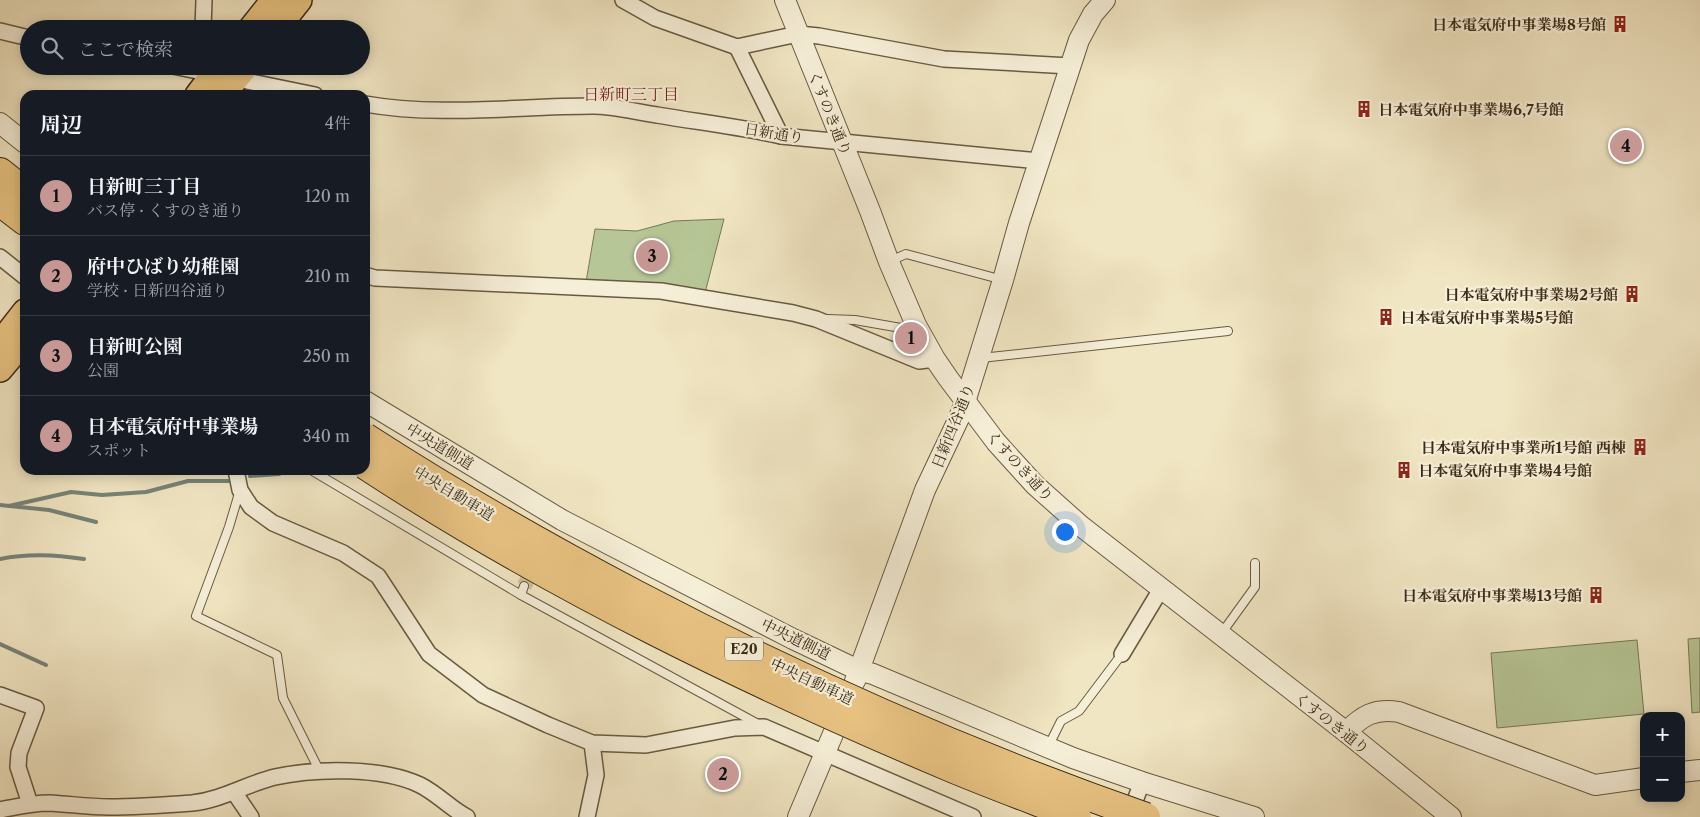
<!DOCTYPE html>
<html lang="ja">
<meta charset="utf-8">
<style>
body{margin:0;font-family:"Libre Caslon Text","Noto Serif JP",serif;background:#20242c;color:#f1f3f6}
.controls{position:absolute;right:15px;bottom:15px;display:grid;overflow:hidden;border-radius:10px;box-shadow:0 2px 12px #0003}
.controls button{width:45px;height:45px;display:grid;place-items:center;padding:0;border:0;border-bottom:1px solid #363941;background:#171b24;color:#f1f3f6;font:25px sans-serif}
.you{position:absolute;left:1064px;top:531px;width:18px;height:18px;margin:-12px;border:4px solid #fff;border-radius:50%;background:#1a73e8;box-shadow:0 0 0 8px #1a73e833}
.badge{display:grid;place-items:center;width:32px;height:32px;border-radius:50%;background:#c59692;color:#111;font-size:16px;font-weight:700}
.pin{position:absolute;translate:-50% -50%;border:2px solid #fff;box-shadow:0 1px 5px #0006}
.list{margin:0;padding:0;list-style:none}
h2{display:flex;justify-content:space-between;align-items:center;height:65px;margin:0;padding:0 20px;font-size:21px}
h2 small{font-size:16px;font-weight:400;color:#9ea1a6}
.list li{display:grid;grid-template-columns:32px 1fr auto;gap:15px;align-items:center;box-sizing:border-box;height:80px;padding:0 20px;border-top:1px solid #363941}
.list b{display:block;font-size:19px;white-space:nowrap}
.list p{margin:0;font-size:16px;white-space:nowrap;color:#9ea1a6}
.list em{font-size:16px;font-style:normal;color:#9ea1a6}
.icon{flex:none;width:28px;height:28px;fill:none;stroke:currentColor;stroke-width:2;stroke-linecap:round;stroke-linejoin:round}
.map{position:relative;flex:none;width:1700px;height:817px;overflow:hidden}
.search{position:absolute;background:#171b24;box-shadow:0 2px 12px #0003;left:20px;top:20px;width:350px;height:55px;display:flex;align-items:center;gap:12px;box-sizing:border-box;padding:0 18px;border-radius:28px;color:#9ea1a6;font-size:19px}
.panel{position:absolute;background:#171b24;box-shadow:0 2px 12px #0003;left:20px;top:90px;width:350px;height:385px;border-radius:15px}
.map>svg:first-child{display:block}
.green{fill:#b7c696;stroke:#797856}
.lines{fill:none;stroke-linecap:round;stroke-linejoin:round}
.stream{stroke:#768379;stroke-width:4}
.minor-tunnel{stroke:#cdc1a0;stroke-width:15;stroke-dasharray:15 8;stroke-linecap:butt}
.service-casing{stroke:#685a41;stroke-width:10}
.minor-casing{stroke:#685a41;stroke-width:18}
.tertiary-casing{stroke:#685a41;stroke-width:22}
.primary-casing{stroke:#3b2b16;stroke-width:28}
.motorway-casing{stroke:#3b2b16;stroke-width:30}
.service{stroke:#f6efd8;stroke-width:8}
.minor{stroke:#f6efd8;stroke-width:15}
.tertiary{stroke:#f6efd8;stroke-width:20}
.primary{stroke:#e8c382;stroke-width:25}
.motorway{stroke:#e8c382;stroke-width:28}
.motorway-bridge-casing{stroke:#3b2b16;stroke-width:30;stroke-linecap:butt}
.motorway-bridge{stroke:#e8c382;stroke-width:28}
.labels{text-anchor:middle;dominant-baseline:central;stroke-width:4.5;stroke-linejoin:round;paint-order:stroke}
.shield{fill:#f6efd8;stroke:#736650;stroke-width:1}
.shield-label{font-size:14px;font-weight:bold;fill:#3b2b16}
.poi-label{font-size:15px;font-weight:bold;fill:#3b2b16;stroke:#f6efd8;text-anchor:end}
.street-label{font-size:15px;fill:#3b2b16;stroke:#f6efd8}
.neighbourhood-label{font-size:16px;fill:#7a1f14;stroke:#f6efd8}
</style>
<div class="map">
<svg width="1700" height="817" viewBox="0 0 1700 817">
<rect width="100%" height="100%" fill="#f1e6c3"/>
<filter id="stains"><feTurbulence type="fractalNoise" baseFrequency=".004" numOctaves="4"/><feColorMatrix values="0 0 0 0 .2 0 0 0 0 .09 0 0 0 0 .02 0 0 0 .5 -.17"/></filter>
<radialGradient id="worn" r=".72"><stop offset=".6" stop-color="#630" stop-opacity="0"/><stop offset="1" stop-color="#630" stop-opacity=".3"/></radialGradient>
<g class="green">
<path d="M724,219L705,293L586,282L595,229L637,231L674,221Z"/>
<path d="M1700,638V712L1692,713L1688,639Z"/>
<path d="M1637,640L1644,714L1497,728L1491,653Z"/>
</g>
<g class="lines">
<g class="stream">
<path d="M250,476L279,474L287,470"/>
<path d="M0,505L49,510L96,522"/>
<path d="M9,506L71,492L102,495L146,492L188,481H229"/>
<path d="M0,559C29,553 55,555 84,559"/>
<path d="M0,644L46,665"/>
</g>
<path class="minor-tunnel" d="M524,586L562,520"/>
<g class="service-casing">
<g id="service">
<path d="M890,261L906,254L1003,280"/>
<path d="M828,319L855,320L901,328L916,325"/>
<path d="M981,358L1228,331"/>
<path d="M311,470L521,595L524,586"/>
<path d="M240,490L229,527L196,616L277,655L283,698L320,772"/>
<path d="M521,595L758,724"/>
<path d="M1221,634L1255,587V563"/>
<path d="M1048,747L1061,721L1079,711L1122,654"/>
</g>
</g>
<g class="minor-casing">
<g id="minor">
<path d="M623,0L655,18L737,47L798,34L819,36L944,59L1070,66"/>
<path d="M203,29L204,0"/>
<path d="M0,31L29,38"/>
<path d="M737,47L781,136"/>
<path d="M173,66L315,95"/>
<path d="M365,104C440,117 517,106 593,106C614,106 636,112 657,115C698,122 740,127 781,136L1039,161"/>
<path d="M0,257L25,277"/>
<path d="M365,275L375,278L661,291L793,313L816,319L919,361L935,359"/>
<path d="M236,470L240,490L251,507L273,523L343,553L378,576L429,654L483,695L548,725L592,743L646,745L735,728L764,727L973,817"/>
<path d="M1122,654L1161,589"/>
<path d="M0,695L36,708L19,753L18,767L30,804"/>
<path d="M234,792L251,817"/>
<path d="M1136,798L1142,782"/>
<path d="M0,810C16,807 32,803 49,803C69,804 89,807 109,807C137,807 165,805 192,803C222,800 246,784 275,777C316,768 382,767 420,785C438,794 451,809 467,817"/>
<path d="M587,817L596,775L592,743"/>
</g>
</g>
<g class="tertiary-casing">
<g id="tertiary">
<path d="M785,0L870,211L889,262L916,325L935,359L948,378L996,442L1035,485L1081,526L1346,732L1451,817"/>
<path d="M0,123L25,143"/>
<path d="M365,401L562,520L793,639L858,670L873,674L1073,758L1142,782L1254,817"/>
<path d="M855,681L925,490L959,418L965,402L1003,280L1019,223L1079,40L1093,14L1105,0"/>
<path d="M1346,732C1362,716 1374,708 1399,712L1595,785L1644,778"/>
<path d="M1681,772L1700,770"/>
<path d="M798,817L833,734"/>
</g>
</g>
<g class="primary-casing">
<g id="primary">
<path d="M251,29L274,0"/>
<path d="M276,29L299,0"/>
<path d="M198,95L220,66"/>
<path d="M222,95L246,66"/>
<path d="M0,344L25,312"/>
<path d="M0,369L25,339"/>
</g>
</g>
<g class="motorway-casing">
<g id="motorway">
<path d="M0,172L25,192"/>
<path d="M0,202L25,221"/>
</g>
</g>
<use href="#service" class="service"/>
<use href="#minor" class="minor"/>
<use href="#tertiary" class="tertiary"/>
<use href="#primary" class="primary"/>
<use href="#motorway" class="motorway"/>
<g class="motorway-bridge-casing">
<g id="motorway-bridge">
<path d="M365,437C453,494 544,546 637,595C801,681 971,756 1146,817"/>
<path d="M365,465C550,586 750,683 954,769C995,786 1036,801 1077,817"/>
</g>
</g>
<use href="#motorway-bridge" class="motorway-bridge"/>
</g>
<defs>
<g id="building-bare" transform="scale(1.35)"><path d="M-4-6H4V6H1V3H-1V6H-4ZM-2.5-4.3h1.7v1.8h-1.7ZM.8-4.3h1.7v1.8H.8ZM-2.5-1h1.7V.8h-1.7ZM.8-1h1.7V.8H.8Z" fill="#8f2418" stroke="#f6efd8" stroke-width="2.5" paint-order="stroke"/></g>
</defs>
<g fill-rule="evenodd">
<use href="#building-bare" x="1620" y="24"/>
<use href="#building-bare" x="1364" y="109"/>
<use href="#building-bare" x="1632" y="294"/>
<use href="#building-bare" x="1386" y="317"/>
<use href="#building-bare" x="1640" y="447"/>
<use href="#building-bare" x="1404" y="470"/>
<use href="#building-bare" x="1596" y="595"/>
</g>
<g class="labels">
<rect class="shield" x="725" y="637.5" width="38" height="23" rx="4"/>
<g class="shield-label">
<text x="744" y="649">E20</text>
</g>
<g class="poi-label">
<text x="1606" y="24">日本電気府中事業場8号館</text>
<text x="1378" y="109" text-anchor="start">日本電気府中事業場6,7号館</text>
<text x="1618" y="294">日本電気府中事業場2号館</text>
<text x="1400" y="317" text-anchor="start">日本電気府中事業場5号館</text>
<text x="1626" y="447">日本電気府中事業所1号館 西棟</text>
<text x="1418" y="470" text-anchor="start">日本電気府中事業場4号館</text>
<text x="1582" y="595">日本電気府中事業場13号館</text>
</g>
<g class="street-label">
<text transform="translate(830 113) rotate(68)">くすのき通り</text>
<text transform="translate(774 133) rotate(9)">日新通り</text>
<text transform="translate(953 426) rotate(-68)">日新四谷通り</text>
<text transform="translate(440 446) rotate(31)">中央道側道</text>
<text transform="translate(1020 466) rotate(47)">くすのき通り</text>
<text transform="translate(454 493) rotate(31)">中央自動車道</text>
<text transform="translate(796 639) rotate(26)">中央道側道</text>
<text transform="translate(812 681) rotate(25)">中央自動車道</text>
<text transform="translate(1332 723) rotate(38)">くすのき通り</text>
</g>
<g class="neighbourhood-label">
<text x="631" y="94">日新町三丁目</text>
</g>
</g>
<rect width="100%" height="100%" filter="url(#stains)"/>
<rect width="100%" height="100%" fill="url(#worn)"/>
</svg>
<div class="controls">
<button>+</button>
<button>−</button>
</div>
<div class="you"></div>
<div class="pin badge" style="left:911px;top:338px">1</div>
<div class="pin badge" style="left:723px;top:774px">2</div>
<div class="pin badge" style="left:652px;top:256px">3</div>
<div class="pin badge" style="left:1626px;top:146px">4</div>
<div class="search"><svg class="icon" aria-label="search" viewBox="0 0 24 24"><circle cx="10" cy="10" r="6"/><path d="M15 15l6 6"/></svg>ここで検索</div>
<section class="panel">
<h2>周辺<small>4件</small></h2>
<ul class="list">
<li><span class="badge">1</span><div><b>日新町三丁目</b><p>バス停 · くすのき通り</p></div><em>120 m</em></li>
<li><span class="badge">2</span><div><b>府中ひばり幼稚園</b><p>学校 · 日新四谷通り</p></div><em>210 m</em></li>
<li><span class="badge">3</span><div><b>日新町公園</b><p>公園</p></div><em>250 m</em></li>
<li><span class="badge">4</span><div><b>日本電気府中事業場</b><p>スポット</p></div><em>340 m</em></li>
</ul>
</section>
</div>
